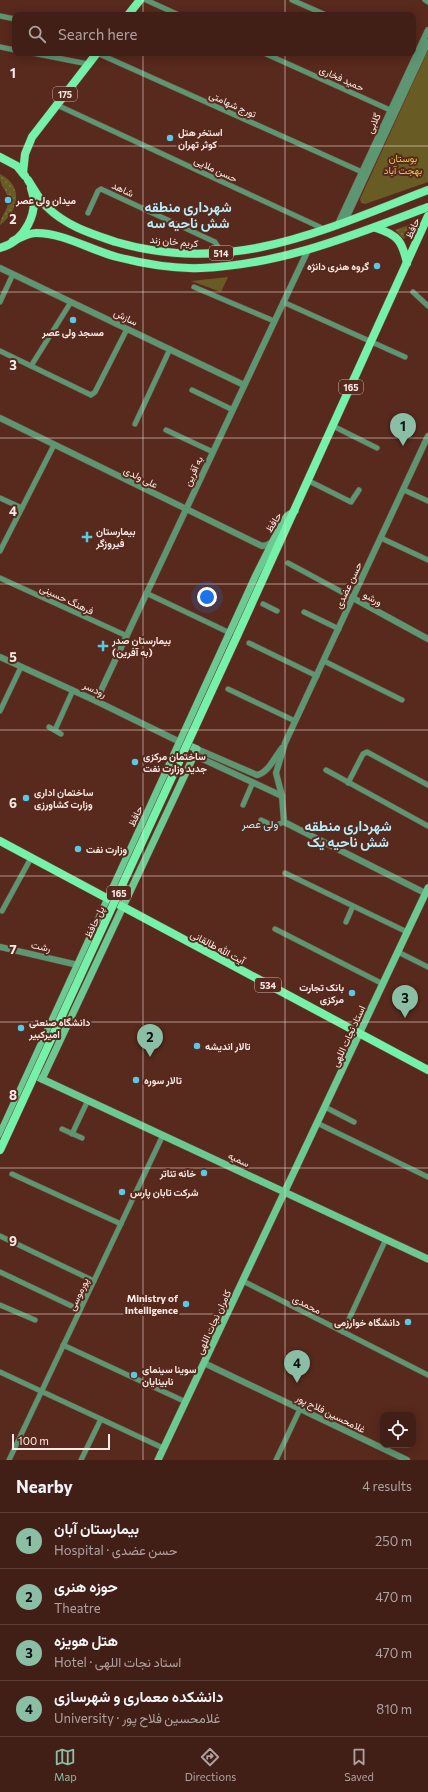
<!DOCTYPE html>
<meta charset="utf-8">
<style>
body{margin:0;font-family:Commissioner,Vazirmatn,sans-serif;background:#49271f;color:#f1f3f6}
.controls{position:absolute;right:12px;bottom:12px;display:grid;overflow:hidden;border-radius:8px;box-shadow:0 2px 10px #0003}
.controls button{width:36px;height:36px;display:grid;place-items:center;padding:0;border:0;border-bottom:1px solid #5a3d35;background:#421f16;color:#f1f3f6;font:20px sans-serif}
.scale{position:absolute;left:12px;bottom:10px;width:98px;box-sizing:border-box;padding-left:4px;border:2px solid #feebe6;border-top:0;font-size:11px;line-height:14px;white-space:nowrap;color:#feebe6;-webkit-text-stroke:3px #58291d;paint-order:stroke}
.you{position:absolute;left:207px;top:597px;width:14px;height:14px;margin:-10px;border:3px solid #fff;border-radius:50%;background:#1a73e8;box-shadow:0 0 0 6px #1a73e833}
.badge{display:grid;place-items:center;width:26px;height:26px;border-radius:50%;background:#8abfa5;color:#111;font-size:13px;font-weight:700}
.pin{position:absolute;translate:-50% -33px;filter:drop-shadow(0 1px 2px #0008)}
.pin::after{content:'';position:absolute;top:21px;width:14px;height:12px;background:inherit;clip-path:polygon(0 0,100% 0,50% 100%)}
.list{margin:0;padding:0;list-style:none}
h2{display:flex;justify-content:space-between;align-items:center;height:52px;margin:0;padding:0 16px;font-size:17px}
h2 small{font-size:13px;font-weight:400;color:#aea2a1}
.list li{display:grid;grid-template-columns:26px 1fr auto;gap:12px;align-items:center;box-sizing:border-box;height:56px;padding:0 16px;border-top:1px solid #5a3d35}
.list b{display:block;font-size:15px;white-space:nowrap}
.list p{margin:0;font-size:13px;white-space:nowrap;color:#aea2a1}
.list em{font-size:13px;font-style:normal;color:#aea2a1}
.icon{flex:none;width:22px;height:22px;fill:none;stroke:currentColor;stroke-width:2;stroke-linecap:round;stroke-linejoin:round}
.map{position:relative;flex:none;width:428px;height:1460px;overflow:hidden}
.search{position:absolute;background:#421f16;box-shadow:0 2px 10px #0003;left:12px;right:12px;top:12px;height:44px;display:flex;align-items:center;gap:10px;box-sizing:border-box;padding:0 14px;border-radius:8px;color:#aea2a1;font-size:15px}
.sheet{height:276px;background:#421f16}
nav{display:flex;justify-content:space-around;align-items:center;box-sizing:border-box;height:56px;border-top:1px solid #5a3d35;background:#421f16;font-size:11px;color:#aea2a1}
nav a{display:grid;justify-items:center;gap:2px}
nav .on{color:#8abfa5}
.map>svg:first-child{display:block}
.grass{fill:url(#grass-dots)}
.park{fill:#685b24}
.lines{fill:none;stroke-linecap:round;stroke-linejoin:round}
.minor-casing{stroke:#73483d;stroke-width:6}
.tertiary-casing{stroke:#73483d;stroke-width:7}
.secondary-casing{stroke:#73483d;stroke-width:8}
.primary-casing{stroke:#73483d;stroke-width:9}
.minor{stroke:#5d9672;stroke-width:5}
.tertiary{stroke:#5d9672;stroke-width:6}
.secondary{stroke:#6bca91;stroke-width:7}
.primary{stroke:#75f2a9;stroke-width:8}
.primary-bridge-casing{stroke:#73483d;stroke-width:9;stroke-linecap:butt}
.primary-bridge{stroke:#75f2a9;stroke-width:8}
.grid{fill:none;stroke:#feebe6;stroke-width:1;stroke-opacity:0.55}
.poi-dot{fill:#58c9e3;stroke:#58291d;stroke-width:1.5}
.labels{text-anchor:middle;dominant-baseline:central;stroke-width:4;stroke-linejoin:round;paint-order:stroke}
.shield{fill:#58291d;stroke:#ccb1aa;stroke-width:1}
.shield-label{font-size:9px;font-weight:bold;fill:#feebe6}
.street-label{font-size:10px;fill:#feebe6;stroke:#58291d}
.poi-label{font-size:10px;font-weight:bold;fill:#feebe6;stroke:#58291d;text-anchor:start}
.park-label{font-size:10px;fill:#e7c841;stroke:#58291d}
.neighbourhood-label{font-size:11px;fill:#b7effd;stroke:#58291d}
.district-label{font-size:14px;font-weight:bold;fill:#b7effd;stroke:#58291d}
.grid-label{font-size:13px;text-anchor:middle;font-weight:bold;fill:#feebe6;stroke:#58291d;stroke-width:4;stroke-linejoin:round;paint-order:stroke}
</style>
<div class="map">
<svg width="428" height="1460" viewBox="0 0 428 1460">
<defs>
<pattern id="grass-dots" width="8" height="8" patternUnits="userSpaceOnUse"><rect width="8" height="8" fill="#685b24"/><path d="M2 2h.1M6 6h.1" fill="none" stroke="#7f7344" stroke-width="1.8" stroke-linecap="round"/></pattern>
</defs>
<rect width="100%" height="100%" fill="#58291d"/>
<g class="grass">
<path d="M0,174C24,186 19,211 0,225C0,216 8,211 8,201C8,193 4,190 1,183C0,181 0,176 0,174Z"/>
<path d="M412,224L404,239L395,230Z"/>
</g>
<g class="park">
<path d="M428,50V182L365,204L361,203L360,199Z"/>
<path d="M228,277L221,292L191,281Z"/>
</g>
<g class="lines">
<g class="minor-casing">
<g id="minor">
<path d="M146,0L179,15"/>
<path d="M292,0L326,15"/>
<path d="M425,0L428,2"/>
<path d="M0,16L15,19"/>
<path d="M0,47L15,50"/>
<path d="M32,53L88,64"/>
<path d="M97,53L362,172"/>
<path d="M264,53L390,110"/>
<path d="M57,105L324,229"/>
<path d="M88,213L98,191L101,189L215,242L222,253"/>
<path d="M194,287L274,321"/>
<path d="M413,292L428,306"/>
<path d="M0,302L13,274"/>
<path d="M283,302L405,357"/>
<path d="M0,351L91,395L95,392L127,329"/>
<path d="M31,366L71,302"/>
<path d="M192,390L233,410"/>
<path d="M135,424L170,349"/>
<path d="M333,426L377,448"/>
<path d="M166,430L213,452"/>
<path d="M309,481L351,502L359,490"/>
<path d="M404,490L428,501"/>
<path d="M0,498L22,508"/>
<path d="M381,538L428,560"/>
<path d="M0,551L54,445"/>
<path d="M288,563L353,598"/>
<path d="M0,578L127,636"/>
<path d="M146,593L230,633"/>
<path d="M263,604L277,611"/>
<path d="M304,612L339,629"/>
<path d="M249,643L317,676"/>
<path d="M324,661L402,700"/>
<path d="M228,689L295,721"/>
<path d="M0,711L21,667"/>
<path d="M49,727L61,734"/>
<path d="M55,730L73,690"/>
<path d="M326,770L428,826"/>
<path d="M348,783L363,754L367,752L428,785"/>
<path d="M243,805L253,782"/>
<path d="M261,820L274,826L284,822"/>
<path d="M285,873L407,932"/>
<path d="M2,911L31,858"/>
<path d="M346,922L353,906"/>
<path d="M275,929L383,984"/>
<path d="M398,952L428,967"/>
<path d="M325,1107L354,1122"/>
<path d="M317,1123L428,1177"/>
<path d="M62,1129L82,1138"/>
<path d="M72,1134L88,1100"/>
<path d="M12,1174L121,1224"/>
<path d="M0,1236L94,1281"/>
<path d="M0,1272L80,1310"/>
<path d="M243,1281L428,1375"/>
<path d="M0,1305L35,1320"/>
<path d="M343,1332L386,1239"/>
<path d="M63,1345L186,1402"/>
<path d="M0,1372L163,1448"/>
<path d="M9,1460L163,1135"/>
<path d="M81,1460L101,1419"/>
<path d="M276,1460L300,1409"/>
</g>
</g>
<g class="tertiary-casing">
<g id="tertiary">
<path d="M344,223L428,42"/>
<path d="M337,226L428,30"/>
<path d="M0,268L244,385"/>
<path d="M0,418L262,546L267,545L272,542"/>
<path d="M353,598L428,639"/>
<path d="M0,657L96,701L180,742"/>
<path d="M96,701L308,250"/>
<path d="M197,749L257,775C268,773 275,757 282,748"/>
<path d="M194,755L282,796"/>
<path d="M425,893L284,822L282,796L276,773L285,743L428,436"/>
<path d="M0,947L78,965"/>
<path d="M204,1363L407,1460"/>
</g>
</g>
<g class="secondary-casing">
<g id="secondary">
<path d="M29,1073L428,1259"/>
<path d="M42,1079L197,749L183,743"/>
<path d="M0,1134L256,575L282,523L287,516L295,511"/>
<path d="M158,1460L428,888"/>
</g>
</g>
<g class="primary-casing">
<g id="primary">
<path d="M128,15L140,0"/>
<path d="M0,157L17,166L25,176"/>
<path d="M23,173L25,154L32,137L97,53"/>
<path d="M28,180C34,189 39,200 47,207C66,226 92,234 116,242C231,276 324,230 428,190"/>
<path d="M376,228C398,235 402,241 407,263"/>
<path d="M13,241C20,238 28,233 36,233C64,233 90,250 117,257C144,264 173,269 201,268C281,265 354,235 428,207"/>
<path d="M0,248C25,241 40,212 31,188"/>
<path d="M237,636L428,216"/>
<path d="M0,841L428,1070"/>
</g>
</g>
<use href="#minor" class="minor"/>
<use href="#tertiary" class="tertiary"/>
<use href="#secondary" class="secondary"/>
<use href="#primary" class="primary"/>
<g class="primary-bridge-casing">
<path id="primary-bridge" d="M0,1150L237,636"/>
</g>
<use href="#primary-bridge" class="primary-bridge"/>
</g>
<path class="grid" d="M143,0V15M285,0V15M143,53V1460M285,53V1460M0,146H428M0,292H428M0,438H428M0,584H428M0,730H428M0,876H428M0,1022H428M0,1168H428M0,1314H428"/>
<g class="poi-dot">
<circle cx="170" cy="138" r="4"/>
<circle cx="8" cy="200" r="4"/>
<circle cx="377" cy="266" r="4"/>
<circle cx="73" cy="320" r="4"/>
<path d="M85 531h4v4h4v4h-4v4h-4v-4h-4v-4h4z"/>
<path d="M101 640h4v4h4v4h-4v4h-4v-4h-4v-4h4z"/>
<circle cx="135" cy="762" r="4"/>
<circle cx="26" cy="798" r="4"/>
<circle cx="78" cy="849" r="4"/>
<circle cx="352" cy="993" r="4"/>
<circle cx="21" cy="1028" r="4"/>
<circle cx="197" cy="1046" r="4"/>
<circle cx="136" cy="1080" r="4"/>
<circle cx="204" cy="1173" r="4"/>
<circle cx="122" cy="1192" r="4"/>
<circle cx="186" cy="1304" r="4"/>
<circle cx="408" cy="1322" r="4"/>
<circle cx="134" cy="1375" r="4"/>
</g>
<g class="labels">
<g class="shield">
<rect x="53" y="87" width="24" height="14" rx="3"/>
<rect x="209" y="246" width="24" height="14" rx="3"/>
<rect x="339" y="380" width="24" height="14" rx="3"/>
<rect x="107" y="886" width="24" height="14" rx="3"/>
<rect x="255" y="978" width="26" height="14" rx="3"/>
</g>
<g class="shield-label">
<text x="65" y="94">175</text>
<text x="221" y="253">514</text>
<text x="351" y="387">165</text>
<text x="119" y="893">165</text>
<text x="268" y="985">534</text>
</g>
<g class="street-label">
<text transform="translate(342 78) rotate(24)">حمید فخاری</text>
<text transform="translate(233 104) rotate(24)">تورج شهامتی</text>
<text transform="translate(373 123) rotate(-65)">گلابی</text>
<text transform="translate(216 169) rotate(25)">حسن ملایی</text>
<text transform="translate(123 189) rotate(25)">شاهد</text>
<text transform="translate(412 228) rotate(-66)">حافظ</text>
<text transform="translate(174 241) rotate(5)">کریم خان زند</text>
<text transform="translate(126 317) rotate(26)">سازش</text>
<text transform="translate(193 471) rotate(-65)">به آفرین</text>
<text transform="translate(141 477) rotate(26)">علی ولدی</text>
<text transform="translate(273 522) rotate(-58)">حافظ</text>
<text transform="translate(348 585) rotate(-65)">حسن عضدی</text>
<text transform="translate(373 598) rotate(29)">ورشو</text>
<text transform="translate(67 599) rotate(25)">فرهنگ حسینی</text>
<text transform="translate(95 689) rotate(25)">رودسر</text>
<text transform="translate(135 816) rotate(-65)">حافظ</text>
<text transform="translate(94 922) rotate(-65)">پل حافظ</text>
<text transform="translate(41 946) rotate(13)">رشت</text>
<text transform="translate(218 947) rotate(28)">آیت الله طالقانی</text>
<text transform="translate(348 1036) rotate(-65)">استاد نجات اللهی</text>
<text transform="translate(239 1159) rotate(25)">سمیه</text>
<text transform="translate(78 1294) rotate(-65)">پورموسی</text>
<text transform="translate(307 1304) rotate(27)">محمدی</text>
<text transform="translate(213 1322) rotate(-65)">کامران نجات اللهی</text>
<text transform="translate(331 1413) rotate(26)">غلامحسین فلاح‌ پور</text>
</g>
<g class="poi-label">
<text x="178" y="132">استخر هتل<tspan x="178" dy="12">کوثر تهران</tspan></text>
<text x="16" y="200">میدان ولی عصر</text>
<text x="369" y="266" text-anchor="end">گروه هنری دانژه</text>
<text x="73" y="332" text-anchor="middle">مسجد ولی عصر</text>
<text x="96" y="531">بیمارستان<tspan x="96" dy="12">فیروزگر</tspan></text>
<text x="112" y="640">بیمارستان صدر<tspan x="112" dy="12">(به آفرین)</tspan></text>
<text x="143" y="756">ساختمان مرکزی<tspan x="143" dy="12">جدید وزارت نفت</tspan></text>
<text x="34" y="792">ساختمان اداری<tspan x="34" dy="12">وزارت کشاورزی</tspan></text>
<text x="86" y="849">وزارت نفت</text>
<text x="344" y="987" text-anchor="end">بانک تجارت<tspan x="344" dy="12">مرکزی</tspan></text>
<text x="29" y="1022">دانشگاه صنعتی<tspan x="29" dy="12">امیرکبیر</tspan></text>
<text x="205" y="1046">تالار اندیشه</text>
<text x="144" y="1080">تالار سوره</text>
<text x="196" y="1173" text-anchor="end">خانه تئاتر</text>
<text x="130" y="1192">شرکت تابان پارس</text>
<text x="178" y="1298" text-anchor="end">Ministry of<tspan x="178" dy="12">Intelligence</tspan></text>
<text x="400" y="1322" text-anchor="end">دانشگاه خوارزمی</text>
<text x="142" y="1369">سوینا سینمای<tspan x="142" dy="12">نابینایان</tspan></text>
</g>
<g class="park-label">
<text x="403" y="158">بوستان<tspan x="403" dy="12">بهجت آباد</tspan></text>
</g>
<g class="neighbourhood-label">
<text x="260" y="823">ولی عصر</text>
</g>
<g class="district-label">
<text x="188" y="206">شهرداری منطقه<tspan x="188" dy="16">شش ناحیه سه</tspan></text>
<text x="348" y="825">شهرداری منطقه<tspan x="348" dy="16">شش ناحیه یک</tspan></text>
</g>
</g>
<g class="grid-label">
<text x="13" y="78">1</text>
<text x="13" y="224">2</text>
<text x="13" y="370">3</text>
<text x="13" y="516">4</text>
<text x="13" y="662">5</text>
<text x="13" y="808">6</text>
<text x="13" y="954">7</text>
<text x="13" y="1100">8</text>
<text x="13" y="1246">9</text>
</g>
</svg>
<div class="controls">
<button><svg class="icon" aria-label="locate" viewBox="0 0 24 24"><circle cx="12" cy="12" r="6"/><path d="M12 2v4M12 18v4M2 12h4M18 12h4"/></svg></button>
</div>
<div class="scale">100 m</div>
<div class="you"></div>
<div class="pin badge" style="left:403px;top:446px">1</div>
<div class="pin badge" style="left:150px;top:1057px">2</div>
<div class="pin badge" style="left:405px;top:1018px">3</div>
<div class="pin badge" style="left:297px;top:1383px">4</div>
<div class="search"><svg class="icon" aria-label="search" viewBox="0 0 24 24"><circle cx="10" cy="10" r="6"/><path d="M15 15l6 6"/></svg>Search here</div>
</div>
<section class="sheet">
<h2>Nearby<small>4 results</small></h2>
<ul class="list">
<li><span class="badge">1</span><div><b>بیمارستان آبان</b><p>Hospital · حسن عضدی</p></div><em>250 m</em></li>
<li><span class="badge">2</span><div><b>حوزه هنری</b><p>Theatre</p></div><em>470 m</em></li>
<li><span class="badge">3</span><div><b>هتل هویزه</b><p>Hotel · استاد نجات اللهی</p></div><em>470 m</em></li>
<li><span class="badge">4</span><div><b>دانشکده معماری و شهرسازی</b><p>University · غلامحسین فلاح‌ پور</p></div><em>810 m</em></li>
</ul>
</section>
<nav>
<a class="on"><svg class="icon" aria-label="map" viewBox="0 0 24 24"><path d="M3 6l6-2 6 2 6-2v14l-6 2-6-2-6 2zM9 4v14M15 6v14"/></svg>Map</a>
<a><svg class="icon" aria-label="directions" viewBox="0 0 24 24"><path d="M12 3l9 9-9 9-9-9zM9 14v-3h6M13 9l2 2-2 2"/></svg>Directions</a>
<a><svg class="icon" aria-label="saved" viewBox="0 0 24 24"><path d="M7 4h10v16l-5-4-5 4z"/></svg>Saved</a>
</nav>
